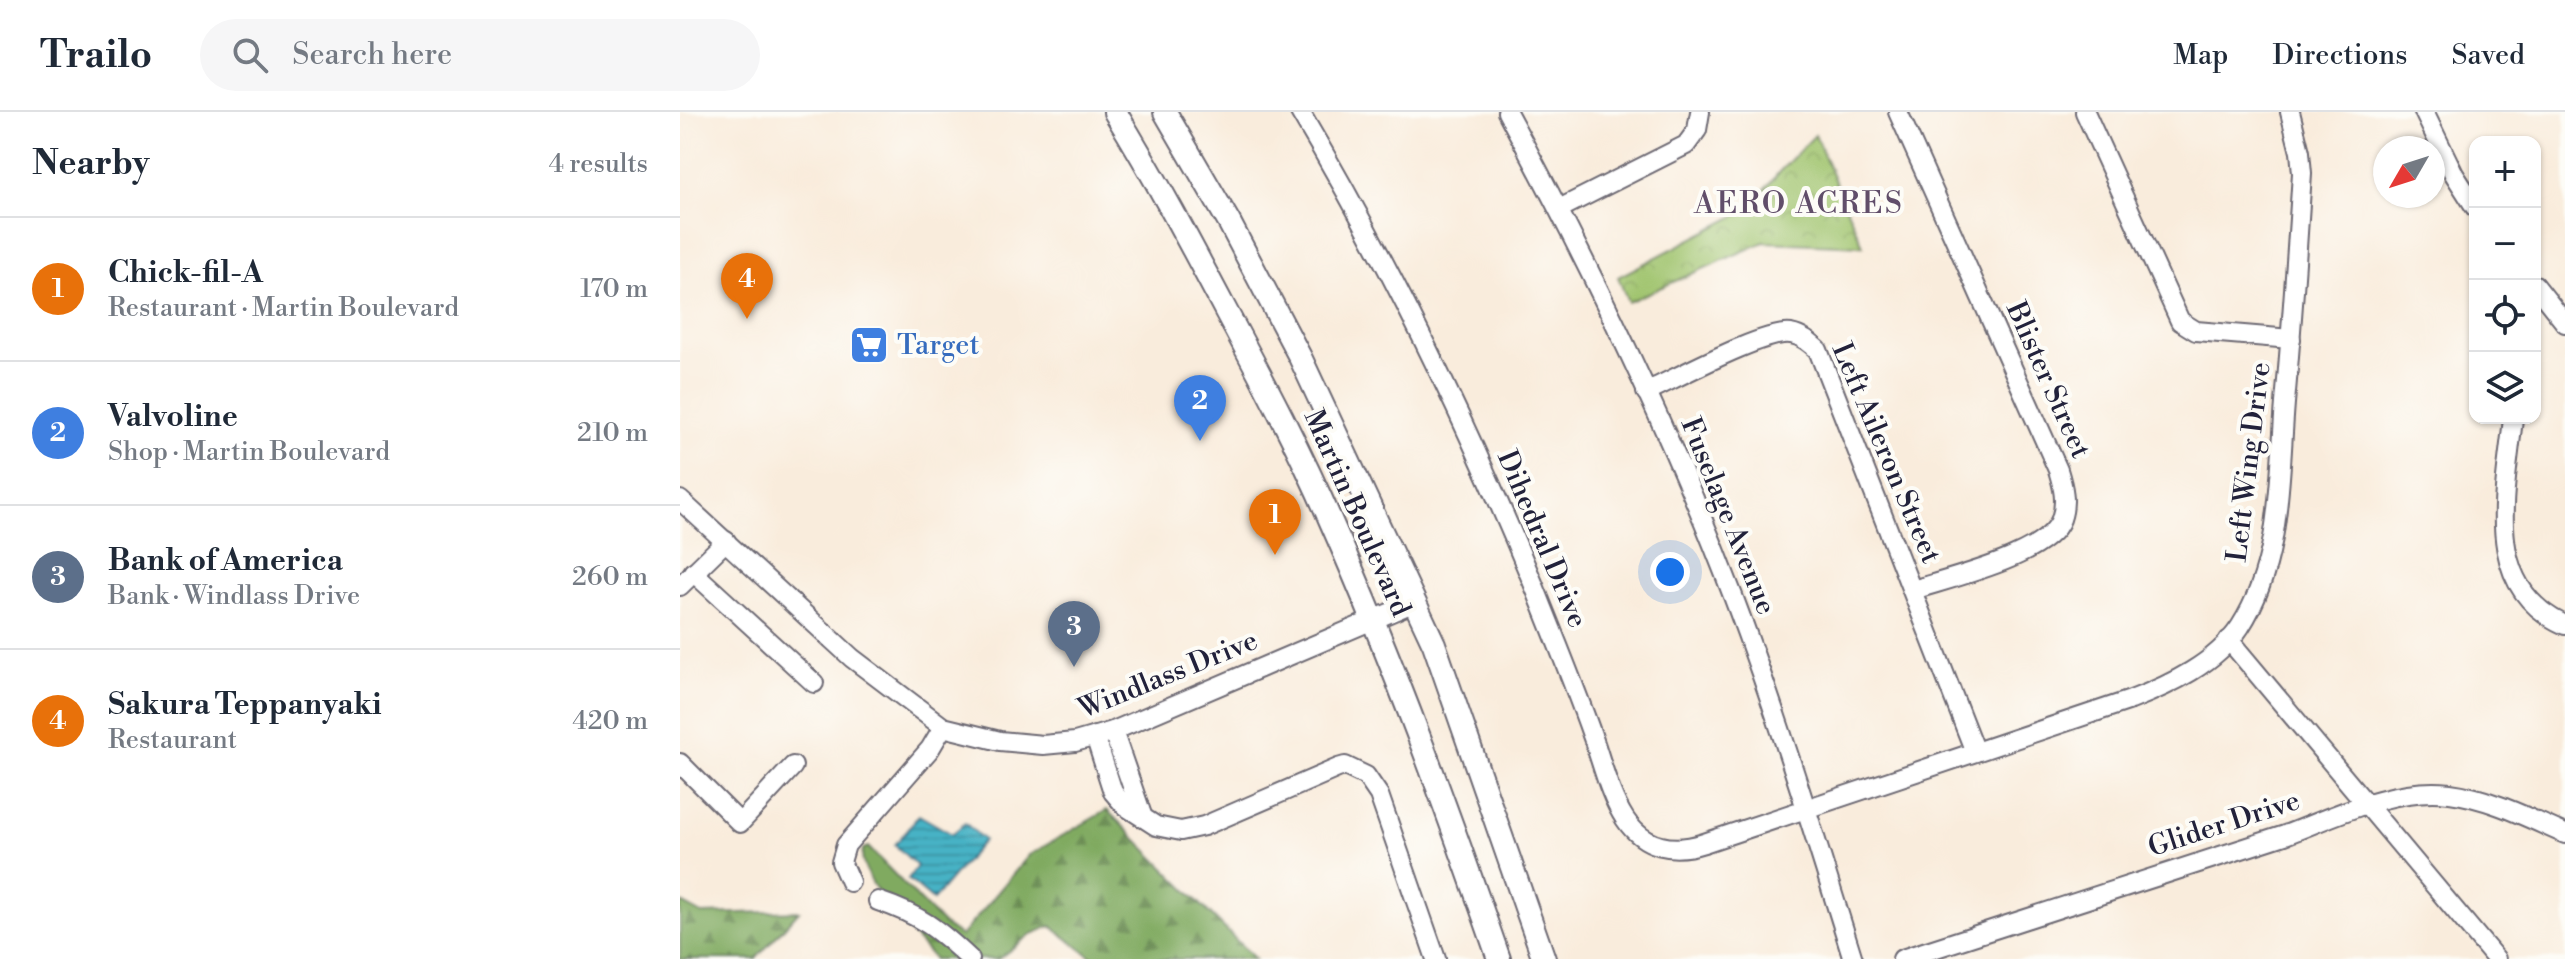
<!DOCTYPE html>
<meta charset="utf-8">
<style>
body{margin:0;font-family:"Libre Bodoni",serif;background:#f6f6f7;color:#1f2937}
.controls{position:absolute;right:24px;top:24px;display:grid;overflow:hidden;border-radius:16px;box-shadow:0 2px 6px #0004}
.controls button{width:72px;height:72px;display:grid;place-items:center;padding:0;border:0;border-bottom:2px solid #e0e1e3;background:#fff;color:#1f2937;font:40px sans-serif}
.compass{position:absolute;left:1693px;top:24px;width:72px;height:72px;border-radius:50%;background:#fff;box-shadow:0 2px 6px #0004;rotate:231deg}
.you{position:absolute;left:990px;top:460px;width:28px;height:28px;margin:-20px;border:6px solid #fff;border-radius:50%;background:#1a73e8;box-shadow:0 0 0 12px #1a73e833}
.badge{display:grid;place-items:center;width:52px;height:52px;border-radius:50%;background:#db2777;color:#fff;font-size:26px;font-weight:700}
.pin{position:absolute;translate:-50% -66px;filter:drop-shadow(0 2px 4px #0008)}
.pin::after{content:'';position:absolute;top:42px;width:28px;height:24px;background:inherit;clip-path:polygon(0 0,100% 0,50% 100%)}
.list{margin:0;padding:0;list-style:none}
h2{display:flex;justify-content:space-between;align-items:center;height:104px;margin:0;padding:0 32px;font-size:34px}
h2 small{font-size:26px;font-weight:400;color:#747a83}
.list li{display:grid;grid-template-columns:52px 1fr auto;gap:24px;align-items:center;box-sizing:border-box;height:144px;padding:0 32px;border-top:2px solid #e0e1e3}
.list b{display:block;font-size:30px;white-space:nowrap}
.list p{margin:0;font-size:26px;white-space:nowrap;color:#747a83}
.list em{font-size:26px;font-style:normal;color:#747a83}
.icon{flex:none;width:44px;height:44px;fill:none;stroke:currentColor;stroke-width:2;stroke-linecap:round;stroke-linejoin:round}
.map{position:relative;flex:none;width:1885px;height:847px;overflow:hidden}
header{display:flex;align-items:center;gap:48px;box-sizing:border-box;height:112px;padding:0 40px;background:#fff;border-bottom:2px solid #e0e1e3}
header strong{font-size:38px}
nav{display:flex;gap:44px;margin-inline-start:auto;font-size:28px}
.search{width:560px;height:72px;background:#f6f6f7;display:flex;align-items:center;gap:20px;box-sizing:border-box;padding:0 28px;border-radius:44px;color:#747a83;font-size:30px}
main{display:flex}
aside{flex:1;background:#fff}
.map>svg:first-child{display:block}
.forest{fill:url(#forest-firs);stroke:#51664e;stroke-width:2}
.park{fill:url(#park-crowns);stroke:#617354;stroke-width:2}
.water{fill:url(#water-rules);stroke:#346a80;stroke-width:2}
.lines{fill:none;stroke-linecap:round;stroke-linejoin:round}
.minor-casing{stroke:#6d6973;stroke-width:22}
.major-casing{stroke:#6d6973;stroke-width:26}
.minor{stroke:#fff;stroke-width:18}
.major{stroke:#fff;stroke-width:22}
.labels{text-anchor:middle;dominant-baseline:central;stroke-width:8;stroke-linejoin:round;paint-order:stroke}
.shop-label{font-size:28px;fill:#366cbe;stroke:#fdfcf7;text-anchor:start}
.street-label{font-size:28px;fill:#22223b;stroke:#fdfcf7}
.neighbourhood-label{font-size:30px;letter-spacing:2px;fill:#614e6a;stroke:#fdfcf7}
</style>
<header>
<strong>Trailo</strong>
<div class="search"><svg class="icon" aria-label="search" viewBox="0 0 24 24"><circle cx="10" cy="10" r="6"/><path d="M15 15l6 6"/></svg>Search here</div>
<nav><a>Map</a><a>Directions</a><a>Saved</a></nav>
</header>
<main>
<aside>
<h2>Nearby<small>4 results</small></h2>
<ul class="list">
<li><span class="badge" style="background:#e8710a">1</span><div><b>Chick-fil-A</b><p>Restaurant · Martin Boulevard</p></div><em>170 m</em></li>
<li><span class="badge" style="background:#3f7fe0">2</span><div><b>Valvoline</b><p>Shop · Martin Boulevard</p></div><em>210 m</em></li>
<li><span class="badge" style="background:#5c6f8a">3</span><div><b>Bank of America</b><p>Bank · Windlass Drive</p></div><em>260 m</em></li>
<li><span class="badge" style="background:#e8710a">4</span><div><b>Sakura Teppanyaki</b><p>Restaurant</p></div><em>420 m</em></li>
</ul>
</aside>
<div class="map">
<svg width="1885" height="847" viewBox="0 0 1885 847">
<defs>
<pattern id="forest-firs" width="22" height="20" patternUnits="userSpaceOnUse" patternTransform="scale(2)"><rect width="22" height="20" fill="#80aa61"/><path d="M5 1l3.5 6h-7zM16 11l3.5 6h-7z" fill="#688a51"/></pattern>
<pattern id="park-crowns" width="20" height="18" patternUnits="userSpaceOnUse" patternTransform="scale(2)"><rect width="20" height="18" fill="#a0c46e"/><path d="M2 6a3 3 0 1 1 6 0M12 15a3 3 0 1 1 6 0" fill="none" stroke="#8aa860"/></pattern>
<pattern id="water-rules" width="6" height="5" patternUnits="userSpaceOnUse" patternTransform="scale(2)"><rect width="6" height="5" fill="#47b2c5"/><path d="M0 2.5h6" fill="none" stroke="#3b90a1"/></pattern>
</defs>
<rect width="100%" height="100%" fill="#fdfcf7"/>
<filter id="ink" filterUnits="userSpaceOnUse"><feTurbulence type="fractalNoise" baseFrequency=".0125" numOctaves="2"/><feDisplacementMap in="SourceGraphic" scale="16" xChannelSelector="R" yChannelSelector="G"/><feConvolveMatrix kernelMatrix="1 2 1 2 8 2 1 2 1" color-interpolation-filters="sRGB"/></filter>
<filter id="wash" filterUnits="userSpaceOnUse"><feTurbulence type="fractalNoise" baseFrequency=".006" numOctaves="4" result="noise"/><feDisplacementMap in="SourceGraphic" scale="32" xChannelSelector="R" yChannelSelector="G"/><feGaussianBlur stdDeviation="1.8" result="paint"/><feColorMatrix in="noise" values="0 0 0 0 0 0 0 0 0 0 0 0 0 0 0 0 0 1.4 0 .05"/><feComposite in="paint" operator="in"/></filter>
<g filter="url(#wash)">
<rect width="100%" height="100%" fill="#f9ecdc"/>
<g class="forest">
<path d="M427,698L575,847H414L371,814L350,823L318,847H254C236,826 174,764 183,737L188,735L264,813L281,824L349,743Z"/>
<path d="M0,790L22,802L119,799L76,847H0Z"/>
</g>
<path class="park" d="M1135,23L1183,134L1084,130L948,190L938,165L1069,97L1099,60Z"/>
<path class="water" d="M239,703L272,722L285,711L304,728L253,788L228,767L237,754L215,733Z"/>
</g>
<g filter="url(#ink)">
<g class="lines">
<g class="minor-casing">
<g id="minor">
<path d="M620,0C708,148 787,312 853,471C873,521 894,572 912,623C922,650 929,683 945,707C964,736 993,741 1024,731L1451,588C1490,573 1536,551 1560,515C1602,450 1599,366 1605,291C1612,215 1617,138 1622,61L1620,40L1610,0"/>
<path d="M827,0C911,156 990,318 1053,484C1098,603 1135,725 1173,847"/>
<path d="M1218,0L1378,358C1383,374 1387,390 1381,407C1368,444 1270,466 1233,478"/>
<path d="M1405,0L1500,209L1516,219L1611,227"/>
<path d="M1744,0L1774,62L1795,95"/>
<path d="M879,97L1006,33L1017,18L1020,0"/>
<path d="M1855,173L1885,211"/>
<path d="M966,280C995,267 1084,218 1111,222C1122,224 1130,231 1138,238L1295,640"/>
<path d="M1833,306C1826,379 1800,475 1885,513"/>
<path d="M0,388L172,546L263,615L320,629L363,633L395,630L433,619L735,490"/>
<path d="M13,460L134,571"/>
<path d="M0,474L46,429"/>
<path d="M1549,528L1816,847"/>
<path d="M433,619L462,703"/>
<path d="M415,624L433,680L445,694L476,714L501,719L524,714L658,656L665,654L686,664L699,683L756,847"/>
<path d="M0,651L60,711L113,654"/>
<path d="M170,770L161,750L166,733L250,637L263,615"/>
<path d="M198,789C240,803 258,817 290,847"/>
<path d="M1222,847L1605,723C1655,704 1714,674 1770,681C1810,686 1848,706 1885,722"/>
</g>
</g>
<g class="major-casing">
<g id="major">
<path d="M435,0C475,65 511,133 547,201C584,270 621,340 652,412C715,554 768,700 819,847"/>
<path d="M485,0L549,110L620,245L754,532L864,847"/>
</g>
</g>
<use href="#minor" class="minor"/>
<use href="#major" class="major"/>
</g>
</g>
<defs>
<g id="supermarket-square" transform="scale(2)"><rect x="-9" y="-9" width="18" height="18" rx="4" fill="#3f7fe0" stroke="#fdfcf7"/><path d="M-6-5.5h2.5l.6 2H6L4.5 2H-2.5L-4.4-4H-6ZM-1.5 3.2a1.3 1.3 0 1 0 .1 0ZM3 3.2a1.3 1.3 0 1 0 .1 0Z" fill="#fff"/></g>
</defs>
<g fill-rule="evenodd">
<use href="#supermarket-square" x="189" y="233"/>
</g>
<g class="labels">
<g class="shop-label">
<text x="217" y="233">Target</text>
</g>
<g class="street-label">
<text transform="translate(1368 268) rotate(66)">Blister Street</text>
<text transform="translate(1206 341) rotate(67)">Left Aileron Street</text>
<text transform="translate(1569 350) rotate(-83)">Left Wing Drive</text>
<text transform="translate(677 401) rotate(66)">Martin Boulevard</text>
<text transform="translate(1048 404) rotate(68)">Fuselage Avenue</text>
<text transform="translate(862 427) rotate(67)">Dihedral Drive</text>
<text transform="translate(488 563) rotate(-22)">Windlass Drive</text>
<text transform="translate(1544 712) rotate(-18)">Glider Drive</text>
</g>
<g class="neighbourhood-label">
<text x="1119" y="92">AERO ACRES</text>
</g>
</g>
</svg>
<div class="controls">
<button>+</button>
<button>−</button>
<button><svg class="icon" aria-label="locate" viewBox="0 0 24 24"><circle cx="12" cy="12" r="6"/><path d="M12 2v4M12 18v4M2 12h4M18 12h4"/></svg></button>
<button><svg class="icon" aria-label="layers" viewBox="0 0 24 24"><path d="M12 4l9 5-9 5-9-5zM3 14l9 5 9-5"/></svg></button>
</div>
<svg class="compass" viewBox="-18 -18 36 36"><path d="M0-13l5 13h-10z" fill="#e53935"/><path d="M0 13l5-13h-10z" fill="#747a83"/></svg>
<div class="you"></div>
<div class="pin badge" style="left:595px;top:443px;background:#e8710a">1</div>
<div class="pin badge" style="left:520px;top:329px;background:#3f7fe0">2</div>
<div class="pin badge" style="left:394px;top:555px;background:#5c6f8a">3</div>
<div class="pin badge" style="left:67px;top:207px;background:#e8710a">4</div>
</div>
</main>
